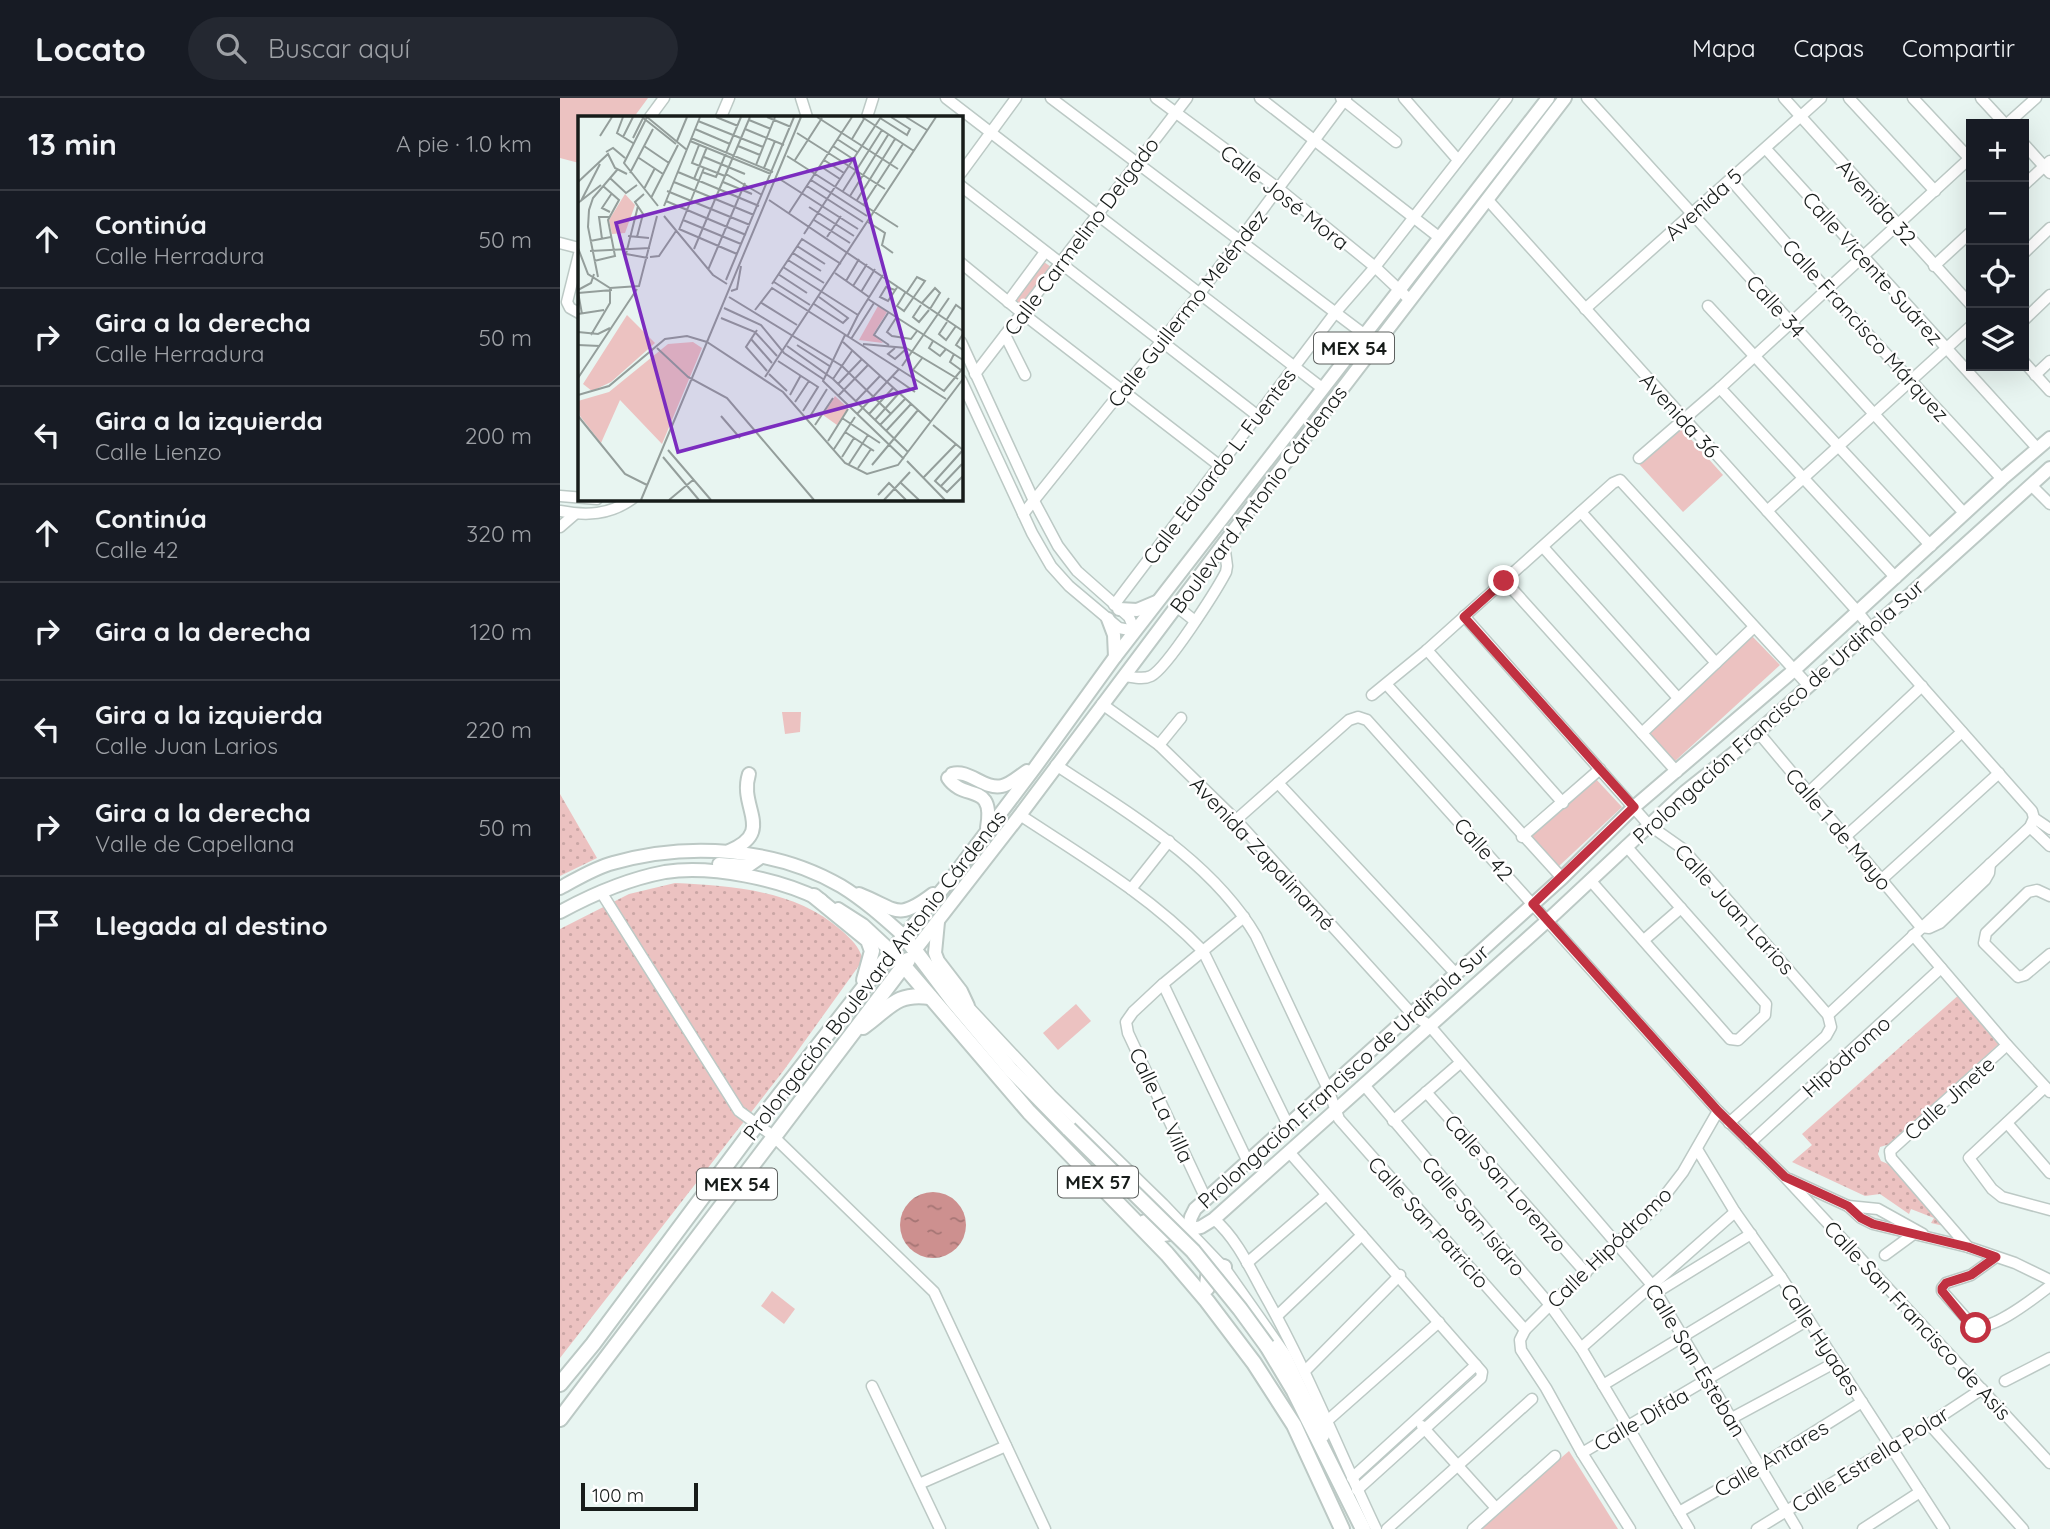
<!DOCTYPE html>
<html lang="es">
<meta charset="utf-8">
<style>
body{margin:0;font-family:Quicksand,sans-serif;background:#242831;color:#f1f3f6}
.controls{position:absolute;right:21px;top:21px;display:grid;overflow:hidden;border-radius:0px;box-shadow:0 7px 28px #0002}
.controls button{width:63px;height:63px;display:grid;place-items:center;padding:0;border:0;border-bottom:2px solid #363941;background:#171b24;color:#f1f3f6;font:35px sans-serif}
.scale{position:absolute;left:21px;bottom:18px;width:117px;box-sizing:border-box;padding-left:7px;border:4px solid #171c1a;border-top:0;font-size:19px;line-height:24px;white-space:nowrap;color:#171c1a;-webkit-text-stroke:5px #fff;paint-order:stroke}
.stop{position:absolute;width:21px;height:21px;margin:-16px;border:5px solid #c13141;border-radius:50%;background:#fff}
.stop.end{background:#c13141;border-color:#fff;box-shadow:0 2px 7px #0008}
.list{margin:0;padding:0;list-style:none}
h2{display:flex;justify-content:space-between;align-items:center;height:91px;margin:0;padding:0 28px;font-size:30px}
h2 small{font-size:23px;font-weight:400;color:#9ea1a6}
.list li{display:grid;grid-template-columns:46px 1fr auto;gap:21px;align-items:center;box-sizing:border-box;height:98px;padding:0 28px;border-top:2px solid #363941}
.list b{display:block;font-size:26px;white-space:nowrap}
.list p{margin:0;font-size:23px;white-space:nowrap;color:#9ea1a6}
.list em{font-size:23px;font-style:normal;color:#9ea1a6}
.icon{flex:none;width:38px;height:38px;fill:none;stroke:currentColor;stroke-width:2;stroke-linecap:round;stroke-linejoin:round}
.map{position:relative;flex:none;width:1490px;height:1431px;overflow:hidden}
header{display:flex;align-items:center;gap:42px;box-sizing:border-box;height:98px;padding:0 35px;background:#171b24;border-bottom:2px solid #363941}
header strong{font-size:33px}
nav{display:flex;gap:38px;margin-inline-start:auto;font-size:24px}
.search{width:490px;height:63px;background:#242831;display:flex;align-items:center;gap:18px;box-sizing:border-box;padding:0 24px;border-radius:38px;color:#9ea1a6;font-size:26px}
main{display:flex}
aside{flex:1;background:#171b24}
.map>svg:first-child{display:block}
.grass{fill:url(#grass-dots)}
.park{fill:#ecc2c1}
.water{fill:url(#water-ripples)}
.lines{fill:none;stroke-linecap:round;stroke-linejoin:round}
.minor-casing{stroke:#bcc9c5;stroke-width:13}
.major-casing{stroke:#bcc9c5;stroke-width:16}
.highway-casing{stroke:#bcc9c5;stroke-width:18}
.minor{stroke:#fff;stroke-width:10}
.major{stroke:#fff;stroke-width:12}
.highway{stroke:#fff;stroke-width:14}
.highway-bridge-casing{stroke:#bcc9c5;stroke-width:18;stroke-linecap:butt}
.highway-bridge{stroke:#fff;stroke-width:14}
.route{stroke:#c13141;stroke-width:9}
.labels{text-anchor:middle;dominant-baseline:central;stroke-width:5;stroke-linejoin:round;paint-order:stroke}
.shield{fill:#fff;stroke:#5d605f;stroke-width:2}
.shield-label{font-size:19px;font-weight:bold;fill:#171c1a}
.street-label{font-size:21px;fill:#171c1a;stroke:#fff}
.inset-road{fill:none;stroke:#949e9b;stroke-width:2}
.view{fill:#7b2cbf;fill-opacity:0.15;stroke:#7b2cbf;stroke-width:3.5}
.inset-edge{fill:none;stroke:#171c1a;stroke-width:3.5}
</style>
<header>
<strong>Locato</strong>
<div class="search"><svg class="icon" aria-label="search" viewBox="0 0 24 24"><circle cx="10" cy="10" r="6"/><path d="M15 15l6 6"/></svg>Buscar aquí</div>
<nav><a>Mapa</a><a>Capas</a><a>Compartir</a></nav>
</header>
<main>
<aside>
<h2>13 min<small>A pie · 1.0 km</small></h2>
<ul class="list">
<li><svg class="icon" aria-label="ahead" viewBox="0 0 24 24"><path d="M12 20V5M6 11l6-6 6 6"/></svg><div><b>Continúa</b><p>Calle Herradura</p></div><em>50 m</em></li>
<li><svg class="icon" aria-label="right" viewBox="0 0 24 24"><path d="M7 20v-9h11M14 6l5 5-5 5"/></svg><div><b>Gira a la derecha</b><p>Calle Herradura</p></div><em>50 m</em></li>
<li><svg class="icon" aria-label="left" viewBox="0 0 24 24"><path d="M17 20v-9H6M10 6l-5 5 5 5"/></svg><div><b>Gira a la izquierda</b><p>Calle Lienzo</p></div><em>200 m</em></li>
<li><svg class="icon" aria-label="ahead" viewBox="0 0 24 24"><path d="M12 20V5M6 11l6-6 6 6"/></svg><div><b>Continúa</b><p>Calle 42</p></div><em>320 m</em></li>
<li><svg class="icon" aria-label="right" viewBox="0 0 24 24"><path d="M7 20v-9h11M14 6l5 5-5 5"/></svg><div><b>Gira a la derecha</b></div><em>120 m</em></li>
<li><svg class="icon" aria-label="left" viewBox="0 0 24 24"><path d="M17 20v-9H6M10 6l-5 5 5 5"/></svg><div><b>Gira a la izquierda</b><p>Calle Juan Larios</p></div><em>220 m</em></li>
<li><svg class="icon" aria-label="right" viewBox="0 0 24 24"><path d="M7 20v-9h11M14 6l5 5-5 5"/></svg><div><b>Gira a la derecha</b><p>Valle de Capellana</p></div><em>50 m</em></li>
<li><svg class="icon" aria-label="arrive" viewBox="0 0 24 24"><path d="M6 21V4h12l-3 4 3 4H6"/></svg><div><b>Llegada al destino</b></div></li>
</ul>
</aside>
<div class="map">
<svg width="1490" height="1431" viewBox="0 0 1490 1431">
<defs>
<pattern id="grass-dots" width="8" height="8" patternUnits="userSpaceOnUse" patternTransform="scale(1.75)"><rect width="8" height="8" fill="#ecc2c1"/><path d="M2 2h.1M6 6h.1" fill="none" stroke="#caa6a5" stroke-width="1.8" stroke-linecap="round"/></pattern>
<pattern id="water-ripples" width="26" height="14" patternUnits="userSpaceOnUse" patternTransform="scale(1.75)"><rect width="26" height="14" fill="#cd908f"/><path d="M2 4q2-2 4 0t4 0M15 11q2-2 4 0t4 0" fill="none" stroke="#a57574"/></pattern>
</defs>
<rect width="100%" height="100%" fill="#e8f5f1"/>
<g class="grass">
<path d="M0,696L37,760L0,778Z"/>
<path d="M115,785C173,788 236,792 281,832C292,842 299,848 303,862L224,972L0,1260V831L69,796Z"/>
<path d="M1401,895L1441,944L1330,1046L1320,1049L1318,1056L1321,1063L1328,1066L1384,1128L1371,1125L1374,1120L1351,1111L1349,1116L1320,1096L1305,1098L1232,1064L1252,1047L1242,1036Z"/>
</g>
<g class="park">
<path d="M0,0H88L74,19H19V65L0,60Z"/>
<path d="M484,164L491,169L461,209L454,203Z"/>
<path d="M1120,329L1163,377L1123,414L1079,366Z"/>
<path d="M1191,537L1220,567L1114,664L1086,633Z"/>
<path d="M222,614H241L240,634L225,636Z"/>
<path d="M1034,679L1062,709L998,769L970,736Z"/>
<path d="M516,906L531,923L498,952L483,935Z"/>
<path d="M212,1193L235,1211L224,1226L201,1208Z"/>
<path d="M1009,1353L1058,1431H919Z"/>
</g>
<circle class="water" cx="373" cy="1127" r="33"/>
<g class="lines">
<g class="minor-casing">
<g id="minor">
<path d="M241,0L247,19"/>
<path d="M386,0L762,290"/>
<path d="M491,0L809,240"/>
<path d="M596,0L719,91L815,169L850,202"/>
<path d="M700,0L880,140"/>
<path d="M781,0L836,44"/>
<path d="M844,0L898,62"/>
<path d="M1027,0L1404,415"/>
<path d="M1224,0L1411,207"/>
<path d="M1289,0L1375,93"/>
<path d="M1353,0L1410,61"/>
<path d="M1421,0L1445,26"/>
<path d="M90,19L104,0"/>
<path d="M161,19L169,0"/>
<path d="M307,19L313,0"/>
<path d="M1447,26L1476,0"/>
<path d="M1464,46L1490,75"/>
<path d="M1206,51L1477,350"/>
<path d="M401,75L456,0"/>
<path d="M1171,82L1267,192L1442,381"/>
<path d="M1464,87L1490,63"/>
<path d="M401,88L698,318"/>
<path d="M927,101L1298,514L1312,532L1472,713L1474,720L1490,731"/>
<path d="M0,145L19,150"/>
<path d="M1464,155L1490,130"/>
<path d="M19,156L7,204L10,210L19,215"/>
<path d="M401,165L462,215L660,368"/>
<path d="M1374,168L1411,134"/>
<path d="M448,204L485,154"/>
<path d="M1148,208L1371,448"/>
<path d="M1025,211L1261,0"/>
<path d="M1464,222L1490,197"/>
<path d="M445,237L465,277"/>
<path d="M401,244L474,403L498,448L517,473L569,519L575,533"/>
<path d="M1464,264L1490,293"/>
<path d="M415,276L627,0"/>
<path d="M1475,277L1490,263"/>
<path d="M401,282L472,435L491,468L509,488L559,530L575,533"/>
<path d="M1160,290L1336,480"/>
<path d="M1079,360L1160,290L1411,59"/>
<path d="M1471,387L1490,406"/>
<path d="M0,398L37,401"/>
<path d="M0,413C27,418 49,417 72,401"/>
<path d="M1207,413L1411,228"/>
<path d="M1021,414L1156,565"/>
<path d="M463,416L640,195L786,0"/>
<path d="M0,429L15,416"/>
<path d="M983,449L1118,600"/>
<path d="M945,483L1117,674"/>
<path d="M554,507L775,215L815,169L947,0"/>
<path d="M616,508L635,523"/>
<path d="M904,518L1089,727L1123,751L1268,917L1271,929L1266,938L1169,1025"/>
<path d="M867,552L1003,705"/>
<path d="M564,578C573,579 583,582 591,578C607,570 656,493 666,474L667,468L664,445"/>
<path d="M827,587L1002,780"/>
<path d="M812,597L867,552L1053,385L1060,382L1249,588"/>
<path d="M542,606L599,647L676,722L852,916L869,927L1092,1187L1237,1431"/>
<path d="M1198,634L1361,829"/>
<path d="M1082,635L1193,530"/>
<path d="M599,647L621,620"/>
<path d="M496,667C568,715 651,762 696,838L768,991L779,1021L965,1232"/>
<path d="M718,685L896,876"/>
<path d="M1249,694L1362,588"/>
<path d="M460,717C524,759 590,798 643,853L728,1027"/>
<path d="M676,722L789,622L798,619L807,622L1158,1013L1225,1079L1490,1365"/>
<path d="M1470,729L1490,748"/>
<path d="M962,739L1040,671"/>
<path d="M1285,739L1402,634"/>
<path d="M1030,782L1170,941L1178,942L1205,917L1206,906L1066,748"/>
<path d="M1321,782L1439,675"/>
<path d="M571,791L609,743"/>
<path d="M41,794L179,1013L213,1038L374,1194L485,1431"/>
<path d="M1490,798L1477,792L1468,794L1426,835L1424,845L1458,879L1465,877L1490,856"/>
<path d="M1361,829L1369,830L1380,825L1425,782L1429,775L1430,766"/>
<path d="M1353,837L1447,947L1490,994"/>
<path d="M1084,842L1121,810"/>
<path d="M603,886L687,1062"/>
<path d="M404,904L491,997L603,1106L666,1172L725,1256L764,1338"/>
<path d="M1268,917L1470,729L1474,720"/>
<path d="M804,987L990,1207L1021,1250L1129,1431"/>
<path d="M1485,989L1409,1060L1432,1091L1442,1099L1490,1112"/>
<path d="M866,994L1026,1175"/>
<path d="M833,1023L900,965"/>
<path d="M1447,1025L1490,1075"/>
<path d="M1190,1045L1381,870"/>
<path d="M1137,1051L1175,1114L1221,1179L1384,1431"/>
<path d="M730,1055L922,1274L921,1280L797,1392"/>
<path d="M1229,1081L1288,1108L1301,1120L1313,1126L1408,1149L1455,1165L1490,1182"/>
<path d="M646,1101L568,935L566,924L573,914L603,886L684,819"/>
<path d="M1288,1108L1318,1111L1363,1136"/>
<path d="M654,1121C676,1140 689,1168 702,1192C746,1269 778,1351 816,1431"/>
<path d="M1408,1149L1331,1060L1330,1053L1447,947"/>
<path d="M1325,1157L1355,1135"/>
<path d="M1436,1159L1411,1177L1386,1185L1382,1190V1193L1413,1228C1432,1234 1474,1200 1490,1188"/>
<path d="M687,1165L765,1098"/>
<path d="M1097,1194L1191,1136"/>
<path d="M717,1218L802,1137"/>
<path d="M1021,1250L1175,1114"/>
<path d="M745,1273L840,1177"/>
<path d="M1445,1283L1490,1260"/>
<path d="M1043,1287L1221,1179"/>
<path d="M312,1288L380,1431"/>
<path d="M1172,1320L1276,1264"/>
<path d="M767,1323L879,1224"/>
<path d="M1369,1326L1463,1431"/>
<path d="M862,1328L936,1410"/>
<path d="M1022,1355L1248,1222"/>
<path d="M792,1380L916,1267"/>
<path d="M359,1386L446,1348"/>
<path d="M1119,1414L1200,1368L1302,1304"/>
<path d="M827,1431L972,1301"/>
<path d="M913,1431L995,1358"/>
<path d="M1070,1431L1022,1355L986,1290L961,1252L960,1242L965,1232L990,1207L1096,1109L1123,1074L1158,1013"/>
<path d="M1197,1431L1369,1326L1422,1291"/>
<path d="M1303,1431L1360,1394"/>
</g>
</g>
<g class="major-casing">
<g id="major">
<path d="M1490,340L1442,381L1233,573L1074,709L1002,780L635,1111L631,1119L628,1132L641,1129L654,1121L987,823L1125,694L1179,651L1490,370"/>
<path d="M559,511L577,512L596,504"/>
<path d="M548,521L554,537L555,559"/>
<path d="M392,676C409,671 424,692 442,688C451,686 459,678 467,673"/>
<path d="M388,680C404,704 435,683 427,730"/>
<path d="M169,753C216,733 178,710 189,676"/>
<path d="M159,766L188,768L201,759"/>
<path d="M0,790C17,781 34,770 53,765C127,744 214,749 281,788C304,802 325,821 344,838L390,782L474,671L555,559L988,0"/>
<path d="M299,796C337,811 336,824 373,796"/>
<path d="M278,811L303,827L332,854"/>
<path d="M0,814C33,796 68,781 105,774C152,767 220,781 261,802"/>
<path d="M378,824L375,855L378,863L401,893L408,908"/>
<path d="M355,852L460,717L664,445L1005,0"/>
</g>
</g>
<g class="highway-casing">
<g id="highway">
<path d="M254,798L308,842L312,853L304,882"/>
<path d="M332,854L469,1014L607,1156L647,1203L694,1265L734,1327L782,1431"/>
<path d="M303,929C329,911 335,894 370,899"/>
<path d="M585,1124L603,1136L628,1132"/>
<path d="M647,1190C648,1177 647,1165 664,1169"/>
<path d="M707,1248L734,1293L803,1431"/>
<path d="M0,1286L33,1246L197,1026L344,838L393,903L451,972L509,1031"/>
<path d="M0,1321L348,862"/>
</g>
</g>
<use href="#minor" class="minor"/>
<use href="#major" class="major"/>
<use href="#highway" class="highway"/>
<g class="highway-bridge-casing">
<path id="highway-bridge" d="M509,1031L633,1153L680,1211L707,1248"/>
</g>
<use href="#highway-bridge" class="highway-bridge"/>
</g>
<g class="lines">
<path class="route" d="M944,483L904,519L1074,709L973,806L1158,1013L1225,1079L1288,1108L1301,1120L1313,1126L1408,1149L1436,1159L1411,1177L1386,1185L1382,1190V1193L1409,1226L1416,1230"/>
</g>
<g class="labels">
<g class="shield">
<rect x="754" y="234.5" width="80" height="31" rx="5"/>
<rect x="498" y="1068.5" width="80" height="31" rx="5"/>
<rect x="137" y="1070.5" width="80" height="31" rx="5"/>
</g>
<g class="shield-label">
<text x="794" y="250">MEX 54</text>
<text x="538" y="1084">MEX 57</text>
<text x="177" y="1086">MEX 54</text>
</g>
<g class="street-label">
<text transform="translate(725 99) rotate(38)">Calle José Mora</text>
<text transform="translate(1317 104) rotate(48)">Avenida 32</text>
<text transform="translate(1143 106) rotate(-42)">Avenida 5</text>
<text transform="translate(521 138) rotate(-53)">Calle Carmelino Delgado</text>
<text transform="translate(1313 170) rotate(48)">Calle Vicente Suárez</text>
<text transform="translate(1216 208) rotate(48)">Calle 34</text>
<text transform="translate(627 210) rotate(-52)">Calle Guillermo Meléndez</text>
<text transform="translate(1306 232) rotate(48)">Calle Francisco Márquez</text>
<text transform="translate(1120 317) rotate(48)">Avenida 36</text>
<text transform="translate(659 368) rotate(-53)">Calle Eduardo L. Fuentes</text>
<text transform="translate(698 401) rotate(-53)">Boulevard Antonio Cárdenas</text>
<text transform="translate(1218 613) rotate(-42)">Prolongación Francisco de Urdiñola Sur</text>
<text transform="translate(1279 731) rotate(50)">Calle 1 de Mayo</text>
<text transform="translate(924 751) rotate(48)">Calle 42</text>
<text transform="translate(703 755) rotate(47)">Avenida Zapalinamé</text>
<text transform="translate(1175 811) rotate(48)">Calle Juan Larios</text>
<text transform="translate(314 877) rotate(-52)">Prolongación Boulevard Antonio Cárdenas</text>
<text transform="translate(1286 958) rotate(-42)">Hipódromo</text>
<text transform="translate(783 978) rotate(-42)">Prolongación Francisco de Urdiñola Sur</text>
<text transform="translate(1389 1000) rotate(-42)">Calle Jinete</text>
<text transform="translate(602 1007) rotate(65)">Calle La Villa</text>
<text transform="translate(946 1085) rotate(49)">Calle San Lorenzo</text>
<text transform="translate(914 1118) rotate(50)">Calle San Isidro</text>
<text transform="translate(869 1124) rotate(48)">Calle San Patricio</text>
<text transform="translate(1049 1149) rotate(-44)">Calle Hipódromo</text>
<text transform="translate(1358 1222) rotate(47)">Calle San Francisco de Asis</text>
<text transform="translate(1261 1241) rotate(57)">Calle Hyades</text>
<text transform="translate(1136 1262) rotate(59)">Calle San Esteban</text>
<text transform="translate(1081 1321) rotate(-30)">Calle Difda</text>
<text transform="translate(1211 1360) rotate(-31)">Calle Antares</text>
<text transform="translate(1310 1361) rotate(-32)">Calle Estrella Polar</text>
</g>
</g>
<g transform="translate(18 18)">
<rect width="385" height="385" fill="#e8f5f1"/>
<path d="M300,190L309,196L296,217L305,227L281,224ZM49,199L77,227L33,266L14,275L5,268ZM115,226L124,232L84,328L42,284L23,327L2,300L0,285L31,276L90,228Z" fill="#ecc2c1"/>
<path d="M47,78L57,89L47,117L34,118L31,104ZM257,280L270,292L259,309L245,299Z" fill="#ecc2c1"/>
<path class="inset-road" d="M45,1L39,17L55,27M64,1L98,28M138,1L160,10M189,1L213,11M239,1L320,53M284,1L336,35M328,1L349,14M302,2L329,19L332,13L313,1M171,4L193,13M120,5L185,31M117,13L152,28M167,13L206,29M219,17L307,73M22,20L34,1M45,21L55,1M55,22L65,2M113,22L195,56M259,23L279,36M274,23L286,3M99,25L109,1M112,25L193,58M121,29L114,47L147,60M66,30L91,47M160,30L182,39M255,30L275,43M28,36L35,32L47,42M209,40L320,111M126,41L167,58M61,42L85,58M217,44L244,2M246,44L266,57M178,49L197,1M242,50L262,63M186,52L197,25M100,56L181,90M124,56L138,61L163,1M52,57L75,13M148,58L184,79M32,62L48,77L59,69M200,62L280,113M116,63L129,31M233,64L289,100M0,66L30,38L37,52L49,58M96,66L176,99M145,66L174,78M229,70L285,106M66,73L77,52M89,75L172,109M265,75L304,14M272,80L310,19M73,82L100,29M191,84L385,215M279,84L317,23M3,85L22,48M88,85L168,119M0,87L23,69M286,88L325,28M60,90L48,138L70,142M80,90L46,47L69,1L109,34M86,90L122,1M231,91L276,120M32,96L24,92L34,77M211,97L274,1M86,100L135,159L149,168M105,104L163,128M236,104L272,127M290,106L307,117L304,129L315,137M101,113L159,138M101,114L126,52M226,118L303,1M50,120L71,122M59,121L65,98L57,86L66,78M249,121L263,100M24,123L21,101H31M12,125L33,121M219,130L247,148M0,132L10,158L32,172L61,170L79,100M116,133L172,1M12,135L72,132M215,137L243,155M72,141L81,140L98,115M210,144L246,167M16,145L37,140L30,104L41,84L25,70M205,151L280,199L269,221M130,154L167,67M257,157L291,181M200,158L229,177M20,161L10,111L11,94L15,82L39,54M148,164L216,1M268,165L281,143M196,166L232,189M194,168L224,123L263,148M275,170L289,148M0,174L13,167L16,158M317,174L308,171L302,181L310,185L320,170M153,175L159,173L163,150M0,176L4,198M283,176L297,153M0,177L34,174M327,177L319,190L326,195L347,165L339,161L329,176M151,181L264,250L313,298M290,183L385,244M182,186L219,209M344,187L357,172L362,177L352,193M236,188L265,207L270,202L241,181M343,189L335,201L341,206L351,194M146,192L183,209L206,237L245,263M177,194L194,172L368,283M310,197L296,219L311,229M0,198L26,194M280,199L305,159M143,202L177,216L199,240M318,202L309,216L314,220L333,223L339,215M369,203L378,189L385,194M369,206L361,218L368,224L378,210M179,214L168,231L189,255M0,216L20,218L32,212M385,218L378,229L385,234M13,219L32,187V173M267,219L245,265L326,343M173,223L194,247M273,223L296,187M355,225L351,232L362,240L368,233M265,226L352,305M285,228L328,232L380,263M0,229L22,230M219,229L253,251M209,230L255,263L330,336M79,232L110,261L149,282L236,384M317,232L310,238L317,243L328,233M376,238L372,246L383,254M345,241L335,254L366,275L385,252M200,245L240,271L225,295M324,250L371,182M191,258L209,275M314,260L337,276M187,261L358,1M0,262L59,173M255,263L274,235M260,268L284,243M0,279L31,270L87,223L109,220L129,226L223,1M212,279L223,259M260,280L290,249M278,285L302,260M217,286L231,265M279,298L321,253M291,298L315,272M0,300L47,358L69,369M143,300L162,322M231,302L249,273M264,302L302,327M297,304L321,277M237,309L255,282M302,309L327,283M355,309L385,334M308,315L333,288M267,316L296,335M250,325L270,293M256,333L277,301M90,334L133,384M385,334L357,365L369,376L385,360M85,341L121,384M264,341L276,322M329,345L367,384M271,348L290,319M294,349L340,294M280,352L293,333M345,362L378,328M323,367L341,384M363,370L384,348M300,379L311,367L328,384M63,384L129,226L205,276L267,347L289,358L320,349L385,263M91,384L115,364M306,384L332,356"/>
<path class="view" d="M276,43L338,272L100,336L38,107Z"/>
<rect width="385" height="385" class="inset-edge"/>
</g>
</svg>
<div class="controls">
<button>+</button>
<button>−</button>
<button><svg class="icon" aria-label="locate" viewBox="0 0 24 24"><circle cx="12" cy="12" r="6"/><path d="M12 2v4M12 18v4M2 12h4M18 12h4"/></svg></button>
<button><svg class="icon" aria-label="layers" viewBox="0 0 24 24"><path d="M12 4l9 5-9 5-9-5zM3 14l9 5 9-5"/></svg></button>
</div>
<div class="scale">100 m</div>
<div class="stop" style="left:1416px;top:1230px"></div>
<div class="stop end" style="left:944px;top:483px"></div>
</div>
</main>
